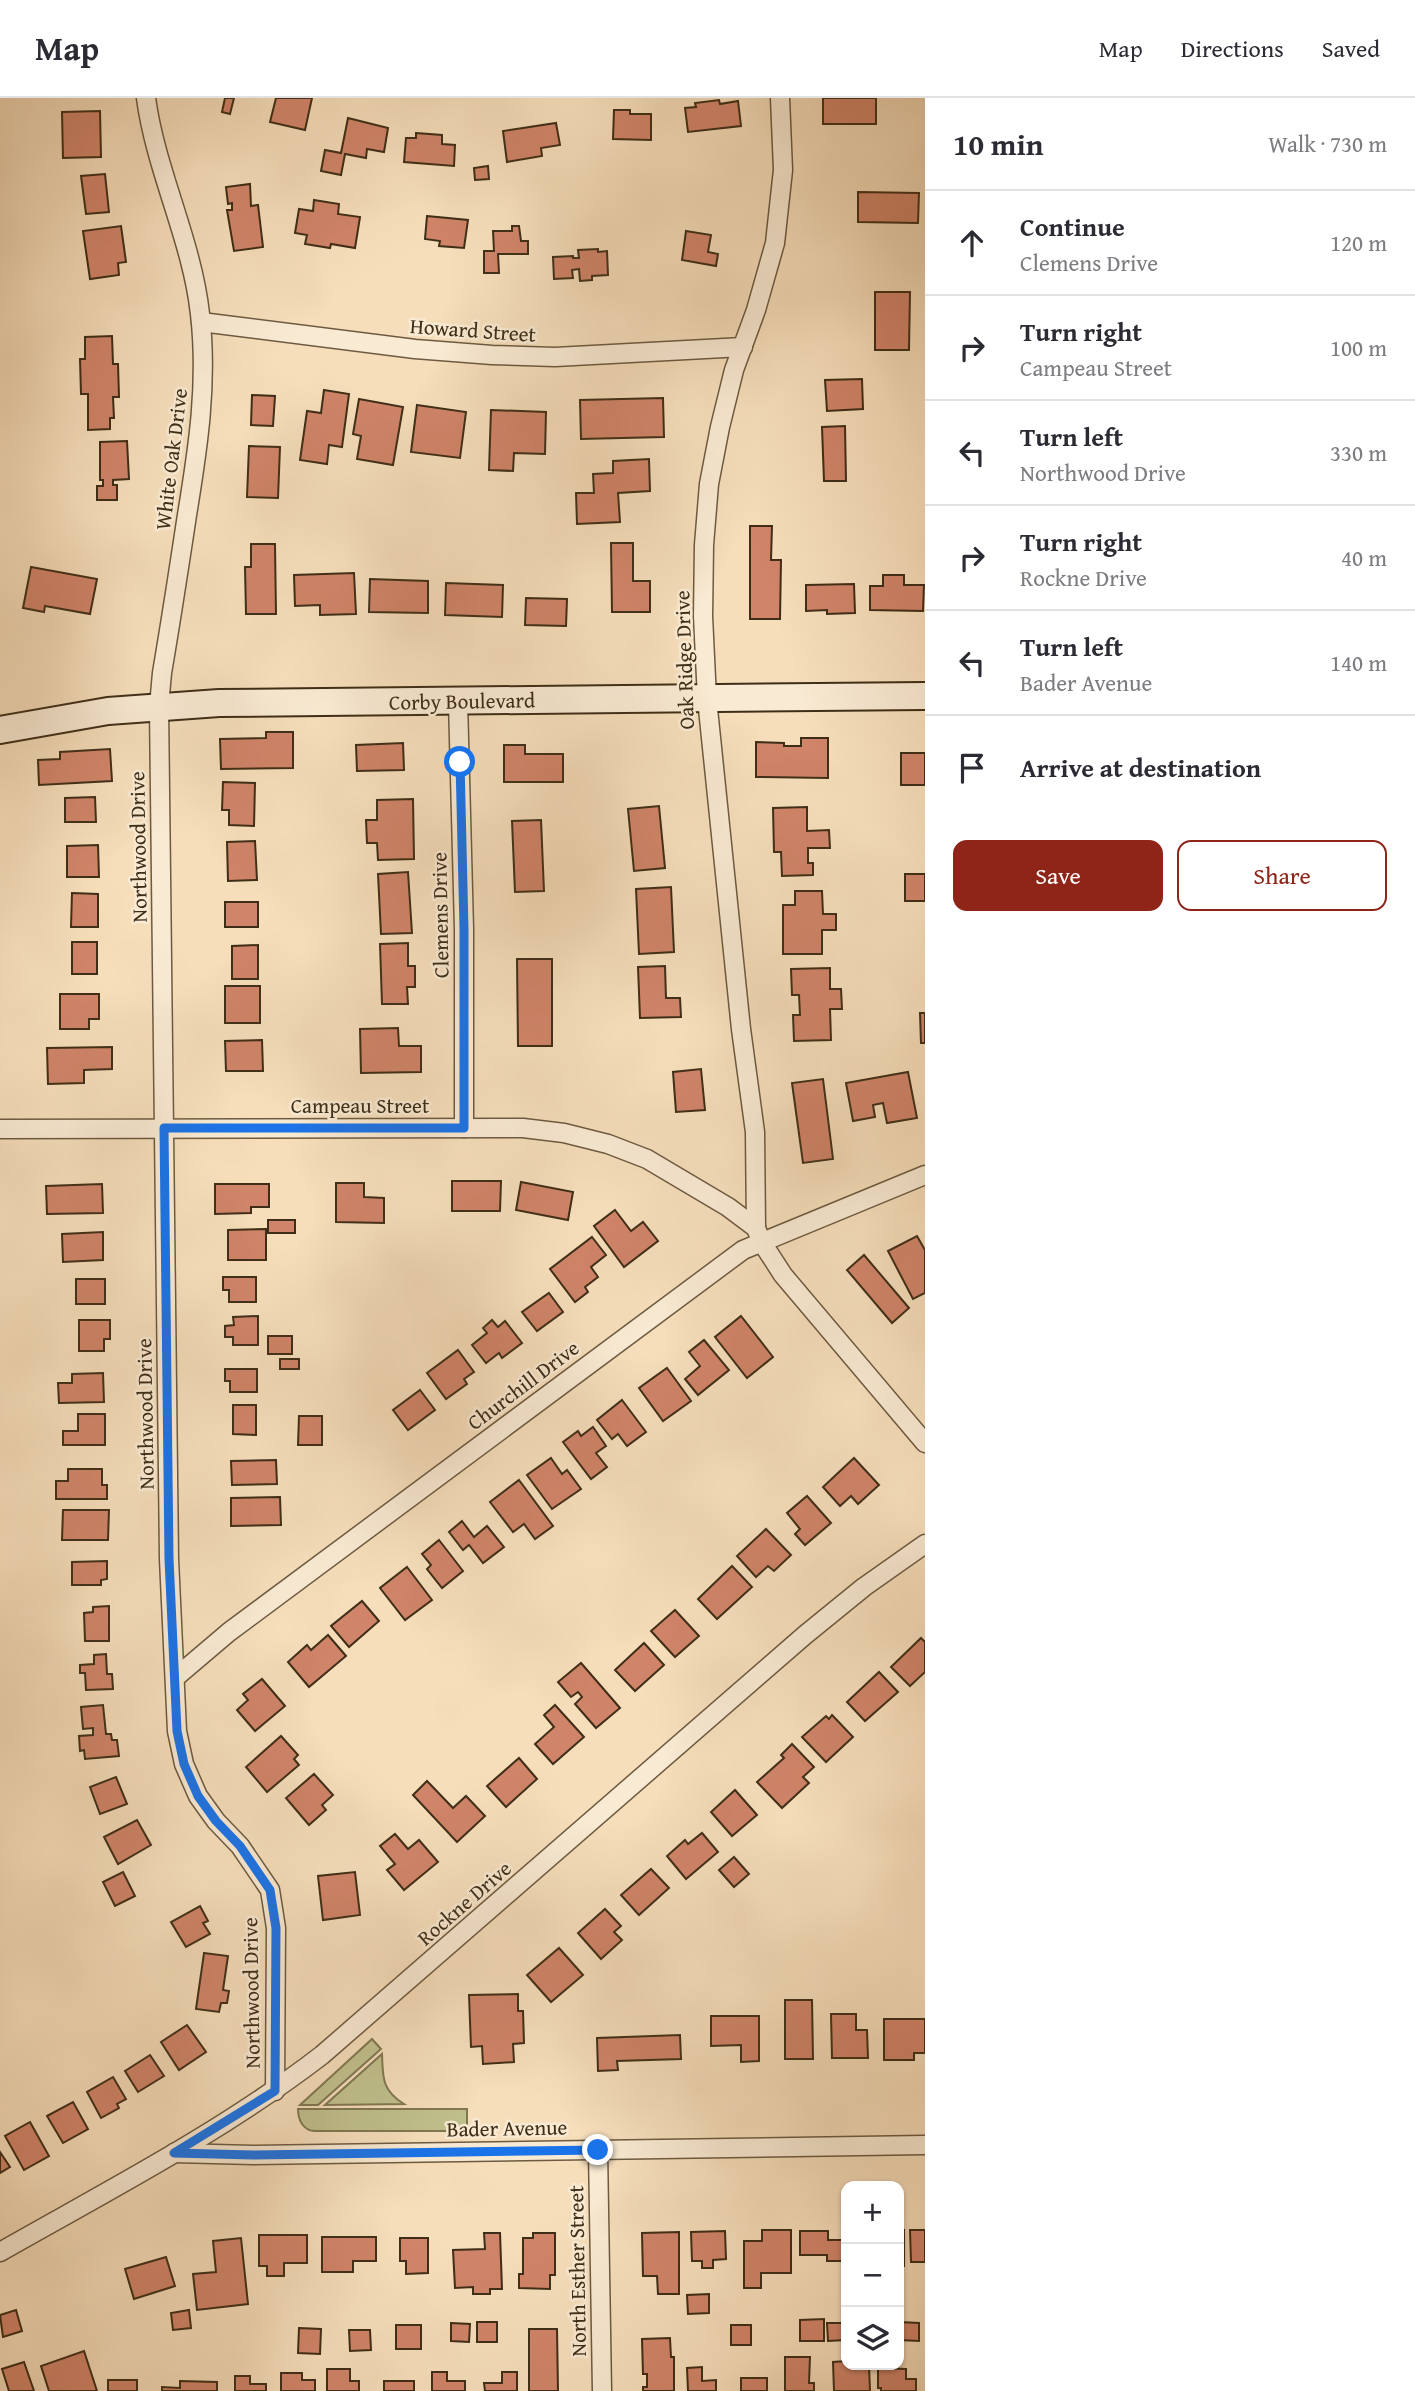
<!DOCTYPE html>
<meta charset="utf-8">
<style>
body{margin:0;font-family:"Gentium Book Plus",serif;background:#f7f7f7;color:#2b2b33}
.controls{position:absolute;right:21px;bottom:21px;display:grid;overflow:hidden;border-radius:14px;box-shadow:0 2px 5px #0004}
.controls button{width:63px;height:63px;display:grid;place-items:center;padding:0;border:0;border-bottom:2px solid #e1e1e2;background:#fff;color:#2b2b33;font:35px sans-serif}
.stop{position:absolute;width:21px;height:21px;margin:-16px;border:5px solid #1a73e8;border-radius:50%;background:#fff}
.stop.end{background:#1a73e8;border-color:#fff;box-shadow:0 2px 7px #0008}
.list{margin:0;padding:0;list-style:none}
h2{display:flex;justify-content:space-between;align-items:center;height:91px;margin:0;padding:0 28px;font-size:30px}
h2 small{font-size:23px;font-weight:400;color:#7c7c81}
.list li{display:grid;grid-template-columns:46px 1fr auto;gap:21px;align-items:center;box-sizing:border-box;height:105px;padding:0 28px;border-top:2px solid #e1e1e2}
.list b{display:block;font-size:26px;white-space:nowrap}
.list p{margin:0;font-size:23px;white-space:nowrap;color:#7c7c81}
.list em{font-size:23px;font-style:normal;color:#7c7c81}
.actions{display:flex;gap:14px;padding:21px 28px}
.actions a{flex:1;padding:16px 0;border:2px solid #8f2418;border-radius:14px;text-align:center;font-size:24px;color:#8f2418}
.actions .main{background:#8f2418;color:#fff}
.icon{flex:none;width:38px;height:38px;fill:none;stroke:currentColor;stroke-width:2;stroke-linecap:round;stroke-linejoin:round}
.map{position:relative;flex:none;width:925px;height:2293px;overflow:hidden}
header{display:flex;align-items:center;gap:42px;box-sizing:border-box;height:98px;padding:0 35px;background:#fff;border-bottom:2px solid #e1e1e2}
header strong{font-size:33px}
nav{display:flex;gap:38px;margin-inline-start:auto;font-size:24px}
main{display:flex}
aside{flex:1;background:#fff}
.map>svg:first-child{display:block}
.green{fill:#c0c08d;stroke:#807752;stroke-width:2}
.building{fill:#d08469;stroke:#3f2e17;stroke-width:2}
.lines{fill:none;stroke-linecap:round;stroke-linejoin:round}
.street-casing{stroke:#6d5a40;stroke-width:21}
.secondary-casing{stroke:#3f2e17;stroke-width:30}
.street{stroke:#f9ead3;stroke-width:18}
.secondary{stroke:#f9ead3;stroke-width:26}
.route{stroke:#1a73e8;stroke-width:9}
.labels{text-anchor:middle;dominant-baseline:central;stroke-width:5;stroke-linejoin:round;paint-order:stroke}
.street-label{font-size:21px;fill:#3f2e17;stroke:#f9ead3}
</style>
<header>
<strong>Map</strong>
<nav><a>Map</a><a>Directions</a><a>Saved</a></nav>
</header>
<main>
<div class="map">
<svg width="925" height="2293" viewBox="0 0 925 2293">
<rect width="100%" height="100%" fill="#f6debb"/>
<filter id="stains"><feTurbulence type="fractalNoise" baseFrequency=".00286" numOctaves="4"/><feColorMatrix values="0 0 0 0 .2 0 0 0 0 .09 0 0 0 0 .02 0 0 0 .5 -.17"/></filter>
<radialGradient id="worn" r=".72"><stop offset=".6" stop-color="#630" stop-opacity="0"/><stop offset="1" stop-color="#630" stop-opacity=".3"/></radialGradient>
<g class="green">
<path d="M372,1941L381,1951L318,2007H300Z"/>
<path d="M382,1956C383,1978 381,1992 404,2006L325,2007Z"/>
<path d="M298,2011H467V2029L463,2033H314C303,2032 298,2022 298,2011Z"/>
</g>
<g class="building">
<path d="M225,0H234L230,16L222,14Z"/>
<path d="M276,0H312L305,32L270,24Z"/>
<rect x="823" y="0" width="53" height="26"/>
<path d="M719,2L720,6L738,3L741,28L688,34L685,10L696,9L695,5Z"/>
<path d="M614,12H630V16H651V42L613,41Z"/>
<path d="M100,13L101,59L63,60L62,14Z"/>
<path d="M348,20L388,30L384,54L367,51L366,60L345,56L341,77L321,73L325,52L341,55Z"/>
<path d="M556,25L560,47L541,50L542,58L507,64L503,33Z"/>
<path d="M416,35L442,37V46L455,47L454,68L404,64L406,40H416Z"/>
<path d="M488,68L489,81L475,82L474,70Z"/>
<path d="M105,76L109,114L86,116L81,78Z"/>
<path d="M250,86L251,108L258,107L263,149L234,153L227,112H232V105L228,106L226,89Z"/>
<path d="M858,94L919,95L918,125L858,124Z"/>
<path d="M314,102L339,106L338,116L360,119L355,150L331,146L330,150L305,146L307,137L295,135L299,111L313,113Z"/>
<path d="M427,118L468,122L464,150L439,148L440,143L425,141Z"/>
<path d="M121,128L126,164L118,165L119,177L90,181L83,133Z"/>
<path d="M512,128H519L521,143H528V156H498L499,175H484V153H494L493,133H512Z"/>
<path d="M686,133L711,137L708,154L718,156L716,168L682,162Z"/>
<path d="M598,151V154L607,153L608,177L592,178V182L580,183L579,171L572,172L573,180L554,181L553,159L573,158V160H579L578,152Z"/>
<path d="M875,194H910L909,252H875Z"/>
<path d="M112,238L113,266H118L119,299H113L114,320H110V331L88,332V296H81L80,261H85V239Z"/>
<path d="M862,281L863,311L827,313L825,282Z"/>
<path d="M324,292L349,296L342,349L329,347L327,366L300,362L307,313L321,315Z"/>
<path d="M252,297L275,298L273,328L251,327Z"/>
<path d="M663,300L664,339L581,341L580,302Z"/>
<path d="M359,301L403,309L393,367L357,361L361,338L353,336Z"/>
<path d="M417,307L466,314L460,360L411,354Z"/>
<path d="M491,312L546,314L545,356L514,355L513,373L489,372Z"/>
<path d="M845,328L846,383H824L822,329Z"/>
<path d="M127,343L129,381L113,382V387H117V402H97V388H103V382H100V344Z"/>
<path d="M249,348L280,349L278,400L247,399Z"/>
<path d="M649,361L650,393L618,395L620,424L577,426L576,395H594L593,376L613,375V363Z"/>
<path d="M750,428H772L771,462H781L780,521H750Z"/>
<path d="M611,445H633V483H650V514H612Z"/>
<path d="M251,446H275L276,516H246L245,469H251Z"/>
<path d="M31,469L97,481L90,516L45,508L44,514L23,510Z"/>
<path d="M354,475L356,516L320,517V507L295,508L294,477Z"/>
<path d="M883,477H904V487H924L923,513L870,512V488H883Z"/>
<path d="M370,481L428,483V515L369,514Z"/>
<path d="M446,485L503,487L502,519L445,517Z"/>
<path d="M854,486L855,515L827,516V512L806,513V487Z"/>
<path d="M526,500L567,501L566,528L525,527Z"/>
<path d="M266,634H293V670L221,671L220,641L266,640Z"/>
<path d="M801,640H828V680L756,679V644L784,645V648H801Z"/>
<path d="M403,645L404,672L357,673L356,647Z"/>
<path d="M504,647H525V656H563V684H504Z"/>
<path d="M110,651L112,683L39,687L38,662L60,661V654Z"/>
<rect x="901" y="655" width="24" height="32"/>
<path d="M223,684L255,685L254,728L229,727V712H222Z"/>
<path d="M95,699L96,724H65V700Z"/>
<path d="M413,701L414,761L378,762L377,745H367L366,722H377V702Z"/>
<path d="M659,708L665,770L634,773L628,711Z"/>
<path d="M807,709V733L829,732L830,750H808V765H813V777L782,778L781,754H774L773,710Z"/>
<path d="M541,722L544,793L515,794L512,723Z"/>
<path d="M255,743L257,782L228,783L227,744Z"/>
<path d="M98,747L99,779H67V748Z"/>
<path d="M408,774L412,835L381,836L378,776Z"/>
<rect x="905" y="776" width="20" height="27"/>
<path d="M671,789L674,854L639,856L636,791Z"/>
<path d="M795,793H822L823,816H836V832H822V856H783V807H795Z"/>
<path d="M72,795L98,796V829H71Z"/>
<rect x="225" y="804" width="33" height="25"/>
<rect x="72" y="844" width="25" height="32"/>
<path d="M408,845V868H415V889H407L408,906H382L380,846Z"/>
<path d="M258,847V881H232V848Z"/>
<path d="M517,861H552V948H518Z"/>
<path d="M665,868L666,900H680L681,919L640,920L638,869Z"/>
<path d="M830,870V891H841L842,911H830L831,942L794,943L793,917H800L799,897H792L791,871Z"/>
<rect x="225" y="888" width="35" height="37"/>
<path d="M60,896H99V921H89V931H60Z"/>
<path d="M920,915H925V945H921Z"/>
<path d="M398,930L399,948H421V974L361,975L360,931Z"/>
<path d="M262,942L263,973H226L225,943Z"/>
<path d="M112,949V971L84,972V985L48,986L47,950Z"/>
<path d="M701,971L705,1012L676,1014L673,974Z"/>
<path d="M908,974L917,1020L887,1025L883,1005L873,1007L875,1019L853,1023L846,985Z"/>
<path d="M823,981L833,1061L803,1065L792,985Z"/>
<path d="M452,1083H501L500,1113H452Z"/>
<path d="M521,1084L573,1094L568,1122L516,1112Z"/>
<path d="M336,1085H364V1099L384,1100V1125L336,1124Z"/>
<path d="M102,1086L103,1115L47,1116L46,1088Z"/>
<path d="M215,1086H269V1109H251V1115L215,1116Z"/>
<path d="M615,1112L631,1133L643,1124L658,1143L624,1169L594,1128Z"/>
<rect x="268" y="1122" width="27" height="13"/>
<path d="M266,1131V1162H228V1132Z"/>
<path d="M103,1134V1162L63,1164L62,1136Z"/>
<path d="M917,1138L925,1152V1195L913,1201L888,1153Z"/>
<path d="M592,1139L606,1157L591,1169L598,1179L585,1189L588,1194L575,1204L550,1171Z"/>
<path d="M864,1157L909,1210L892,1225L847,1172Z"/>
<path d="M223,1179H256V1204H229V1192H223Z"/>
<rect x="76" y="1181" width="29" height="25"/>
<path d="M549,1195L563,1214L537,1233L522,1214Z"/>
<path d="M258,1218V1247H233V1239H225V1228L234,1227L233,1219Z"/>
<path d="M741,1218L773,1259L747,1280L715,1239Z"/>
<path d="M79,1222H110V1241H104V1253H79Z"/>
<path d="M492,1222L498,1229L505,1223L522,1245L502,1260L499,1255L486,1265L472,1247L487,1235L483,1230Z"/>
<rect x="268" y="1238" width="24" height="18"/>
<path d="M704,1242L729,1272L698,1297L685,1281L700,1268L689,1254Z"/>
<path d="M458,1252L474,1274L464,1281L467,1286L446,1301L427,1275Z"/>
<rect x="280" y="1261" width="19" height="10"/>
<path d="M667,1270L691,1303L663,1323L639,1290Z"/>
<path d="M225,1271H257V1294H230V1283H225Z"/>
<path d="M103,1275L104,1304L59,1305L58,1285H72V1276Z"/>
<path d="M420,1292L435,1312L408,1332L393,1312Z"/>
<path d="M622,1302L646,1334L627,1348L618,1336L612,1341L597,1322Z"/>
<path d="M233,1307H256V1337L233,1336Z"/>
<path d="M78,1316H105V1347H63V1333H78Z"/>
<path d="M299,1318H322V1347H298Z"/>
<path d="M593,1329L606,1348L596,1355L607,1369L591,1381L563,1344L578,1333L581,1338Z"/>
<path d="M551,1360L562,1376L567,1372L581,1391L552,1411L527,1377Z"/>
<path d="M854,1360L879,1387L858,1406L851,1398L840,1408L823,1389Z"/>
<path d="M276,1362L277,1386L232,1387L231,1363Z"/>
<path d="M68,1371H102V1387H107V1401H56V1383H68Z"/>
<path d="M519,1382L553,1428L535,1441L524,1426L513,1434L490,1404Z"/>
<path d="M807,1398L831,1425L805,1447L795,1436L800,1431L787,1415Z"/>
<path d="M280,1399L281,1427L231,1428V1400Z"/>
<path d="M63,1412H109L108,1442H62Z"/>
<path d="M462,1423L474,1439L487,1428L504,1449L483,1465L469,1447L463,1452L449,1434Z"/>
<path d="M766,1431L791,1457L774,1473L768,1468L756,1479L737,1458Z"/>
<path d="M439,1442L463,1473L442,1490L427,1471L431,1467L422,1456Z"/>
<path d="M107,1463V1481L101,1482V1487H72V1464Z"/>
<path d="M732,1468L752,1489L717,1521L698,1501Z"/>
<path d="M407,1469L432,1502L405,1522L380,1490Z"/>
<path d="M362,1503L379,1523L349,1549L331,1528Z"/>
<path d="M109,1508V1543H85L84,1515L93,1514V1509Z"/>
<path d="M675,1512L699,1538L675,1559L651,1533Z"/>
<path d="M328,1537L346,1558L309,1589L288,1564L307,1547L311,1552Z"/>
<path d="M921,1540L925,1544V1574L910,1588L891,1569Z"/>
<path d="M644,1545L664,1567L635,1593L615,1572Z"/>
<path d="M106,1556L107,1576H112L113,1591L86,1592L85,1575H80V1567L94,1566V1557Z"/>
<path d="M581,1565L620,1610L596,1630L575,1606L582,1599L578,1594L571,1599L558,1584Z"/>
<path d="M879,1574L898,1594L865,1623L847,1604Z"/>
<path d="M262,1581L285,1608L255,1633L237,1612L248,1602L243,1596Z"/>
<path d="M103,1607L106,1636H111L112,1642H117L119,1658L85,1661L84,1652L80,1653L79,1638L93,1637V1630L83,1631L81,1609Z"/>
<path d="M555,1607L584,1639L553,1666L535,1646L554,1629L544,1617Z"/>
<path d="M832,1617L853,1639L826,1664L802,1639L826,1618L829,1621Z"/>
<path d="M281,1638L298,1657L294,1661L299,1667L267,1694L246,1669Z"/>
<path d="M792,1646L814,1669L803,1679L809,1685L782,1710L757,1684L784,1660L781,1657Z"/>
<path d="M519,1660L537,1681L506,1709L487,1688Z"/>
<path d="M314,1676L333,1697L322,1707L326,1712L309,1727L286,1700Z"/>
<path d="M116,1679L127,1706L100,1716L90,1689Z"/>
<path d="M427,1683L453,1710L466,1698L485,1718L457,1744L413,1697Z"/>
<path d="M735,1692L757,1717L732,1738L711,1714Z"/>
<path d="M137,1722L151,1747L118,1766L104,1739Z"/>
<path d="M702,1735L718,1754L686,1781L667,1758L685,1742L688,1746Z"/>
<path d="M395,1736L408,1751L419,1742L438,1764L404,1792L387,1772L395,1766L380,1748Z"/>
<path d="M734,1759L749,1776L734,1789L719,1772Z"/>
<path d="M651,1771L669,1790L639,1817L621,1797Z"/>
<path d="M123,1774L135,1798L115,1808L103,1784Z"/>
<path d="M355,1774L360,1817L323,1822L318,1778Z"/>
<path d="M200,1808L208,1823L203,1825L210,1836L186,1849L171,1824Z"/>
<path d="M605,1811L621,1828L614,1834L622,1842L601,1861L578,1835Z"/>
<path d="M559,1850L583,1877L551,1904L527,1877Z"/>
<path d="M204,1855L228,1858L223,1892L229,1893L227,1905H221L219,1914L196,1911Z"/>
<path d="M518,1896V1913H523L524,1945L513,1946L514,1964L483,1966L482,1948L471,1949L469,1897Z"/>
<path d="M785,1902H812L813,1961H785Z"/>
<path d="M831,1916H856V1932H867L868,1960H832Z"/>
<path d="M711,1918H759V1963L741,1964V1947L711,1948Z"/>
<path d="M884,1921H925V1955H914V1962H884Z"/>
<path d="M187,1927L206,1954L179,1972L161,1944Z"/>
<path d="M680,1937L681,1961L617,1963L618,1972L598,1973L597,1940Z"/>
<path d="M150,1957L164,1978L138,1994L125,1973Z"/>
<path d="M113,1979L126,2001L117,2006L119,2010L101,2020L87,1994Z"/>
<path d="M73,2004L88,2031L63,2045L47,2018Z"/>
<path d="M30,2024L49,2058L24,2072L5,2038Z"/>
<path d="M0,2054L10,2069L0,2075Z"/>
<path d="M762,2132H791V2175H761V2190H744V2143H762Z"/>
<rect x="899" y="2132" width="5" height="36"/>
<path d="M910,2132H925V2164H911Z"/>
<path d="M725,2133L726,2161L713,2162V2170H702V2163H692L691,2134Z"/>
<path d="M800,2133H828V2142H846V2163H827V2157H800Z"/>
<path d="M679,2134V2196H658L657,2178H643L642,2135Z"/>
<path d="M484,2135H500L502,2191H490V2196H473V2189L455,2190L453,2152L485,2151Z"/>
<path d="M533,2135H555V2177H550V2191L519,2190V2176H523V2140H533Z"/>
<path d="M259,2137H307V2165H284V2178H267V2168H259Z"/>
<path d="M322,2139H376V2163H353V2174H322Z"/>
<path d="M241,2140L248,2206L197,2212L193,2176L216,2174L213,2143Z"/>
<path d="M400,2140H428V2175L406,2176V2163H400Z"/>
<path d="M166,2159L175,2188L134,2201L125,2171Z"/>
<path d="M709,2196V2215L688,2216L687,2197Z"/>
<path d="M16,2212L22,2233L3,2239L0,2217Z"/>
<path d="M189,2212L191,2230L173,2232L171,2215Z"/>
<path d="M824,2221V2243H800V2222Z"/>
<rect x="477" y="2224" width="20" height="20"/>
<path d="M899,2224L919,2225V2243L899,2242Z"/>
<path d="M451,2225L470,2226L469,2244L451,2243Z"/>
<path d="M827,2225H845L846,2242L828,2243Z"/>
<rect x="396" y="2227" width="25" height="24"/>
<rect x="731" y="2227" width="20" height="20"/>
<path d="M299,2230L321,2231L320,2256L298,2255Z"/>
<path d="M529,2231H557L558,2293H529Z"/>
<path d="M349,2232H370L371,2252L350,2253Z"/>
<path d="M670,2240L671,2259H674V2293H643V2289H647V2276H643L642,2241Z"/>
<path d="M84,2253L97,2293H49L41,2268Z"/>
<path d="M785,2259H810L809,2285H814V2293H785Z"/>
<path d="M846,2263V2267L851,2268L869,2267L870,2293H834L833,2264Z"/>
<path d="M24,2264L34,2293H9L2,2271Z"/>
<path d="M702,2269V2283L716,2282V2293H688L687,2270Z"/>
<path d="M878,2270L906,2271V2281H916V2293H881V2290H878Z"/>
<path d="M327,2271H350V2283H359V2293H327Z"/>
<path d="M432,2274H447V2283H465V2293H432Z"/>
<path d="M502,2274H517V2293H485L484,2285H502Z"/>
<path d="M281,2275H302V2282H315V2293H281Z"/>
<path d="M235,2278H250V2286H266V2293H235Z"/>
<rect x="741" y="2280" width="26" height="13"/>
<rect x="108" y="2282" width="29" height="11"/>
<path d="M180,2283L217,2284V2293H162V2289L180,2290Z"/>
<rect x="384" y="2283" width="30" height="10"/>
</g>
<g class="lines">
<g class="street-casing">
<g id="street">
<path d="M146,0C156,74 192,142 200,216C208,285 198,350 187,417C179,470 171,522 162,575L159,608L169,1461L177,1633L184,1666L198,1698L216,1723L240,1748L270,1792L276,1830L275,1993"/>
<path d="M201,224L415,251L492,257L555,259L743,249"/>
<path d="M458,603L464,831V1030"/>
<path d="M0,1031L523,1030L564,1035L608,1046L647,1061L728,1109L756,1130L761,1143L783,1177L925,1345"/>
<path d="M756,1130L755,1034L741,931L707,601L703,518L704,447L709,386L720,329L734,272L756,212L775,145L783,72L780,0"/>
<path d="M176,1579L229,1534L743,1152L925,1077"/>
<path d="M598,2052L602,2293"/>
<path d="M174,2055L253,2057L925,2047"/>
<path d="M0,2154C109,2092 222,2034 322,1957L805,1537L864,1489L925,1446"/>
</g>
</g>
<g class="secondary-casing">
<path id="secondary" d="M0,632L108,613L219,605L925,598"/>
</g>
<use href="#street" class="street"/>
<use href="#secondary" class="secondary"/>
</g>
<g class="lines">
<path class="route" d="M460,664L464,831V1030H164L169,1461L177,1633L184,1666L198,1698L216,1723L240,1748L270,1792L276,1830L275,1993L174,2055L253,2057L598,2052"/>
</g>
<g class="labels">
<g class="street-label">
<text transform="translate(473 232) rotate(4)">Howard Street</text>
<text transform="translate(171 361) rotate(-83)">White Oak Drive</text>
<text transform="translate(684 562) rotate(-92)">Oak Ridge Drive</text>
<text transform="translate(462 603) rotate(-1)">Corby Boulevard</text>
<text transform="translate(138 749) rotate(-91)">Northwood Drive</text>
<text transform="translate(440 817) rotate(-91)">Clemens Drive</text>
<text x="360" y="1007">Campeau Street</text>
<text transform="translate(523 1287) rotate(-37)">Churchill Drive</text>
<text transform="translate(145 1316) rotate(-91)">Northwood Drive</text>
<text transform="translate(464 1805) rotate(-41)">Rockne Drive</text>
<text transform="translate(251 1895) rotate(-91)">Northwood Drive</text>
<text transform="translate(507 2030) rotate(-1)">Bader Avenue</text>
<text transform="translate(577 2173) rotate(-91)">North Esther Street</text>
</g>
</g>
<rect width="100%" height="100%" filter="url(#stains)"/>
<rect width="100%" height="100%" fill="url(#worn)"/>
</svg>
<div class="controls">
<button>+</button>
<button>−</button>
<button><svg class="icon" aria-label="layers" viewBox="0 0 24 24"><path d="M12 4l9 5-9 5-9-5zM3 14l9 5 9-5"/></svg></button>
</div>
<div class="stop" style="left:460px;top:664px"></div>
<div class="stop end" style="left:598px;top:2052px"></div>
</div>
<aside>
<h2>10 min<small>Walk · 730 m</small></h2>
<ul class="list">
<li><svg class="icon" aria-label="ahead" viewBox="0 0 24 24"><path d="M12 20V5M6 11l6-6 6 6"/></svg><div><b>Continue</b><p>Clemens Drive</p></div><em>120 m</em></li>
<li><svg class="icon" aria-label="right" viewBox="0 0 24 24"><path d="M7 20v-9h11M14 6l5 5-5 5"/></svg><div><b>Turn right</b><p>Campeau Street</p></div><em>100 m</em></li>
<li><svg class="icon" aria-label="left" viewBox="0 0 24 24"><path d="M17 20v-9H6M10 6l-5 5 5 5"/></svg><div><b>Turn left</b><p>Northwood Drive</p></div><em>330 m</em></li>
<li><svg class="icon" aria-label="right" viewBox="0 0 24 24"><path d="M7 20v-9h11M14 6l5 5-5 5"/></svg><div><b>Turn right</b><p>Rockne Drive</p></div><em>40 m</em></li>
<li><svg class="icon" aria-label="left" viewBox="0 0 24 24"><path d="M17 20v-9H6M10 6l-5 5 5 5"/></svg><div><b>Turn left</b><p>Bader Avenue</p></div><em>140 m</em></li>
<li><svg class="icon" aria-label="arrive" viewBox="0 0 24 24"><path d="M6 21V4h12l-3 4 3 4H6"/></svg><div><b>Arrive at destination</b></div></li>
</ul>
<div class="actions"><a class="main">Save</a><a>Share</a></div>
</aside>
</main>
